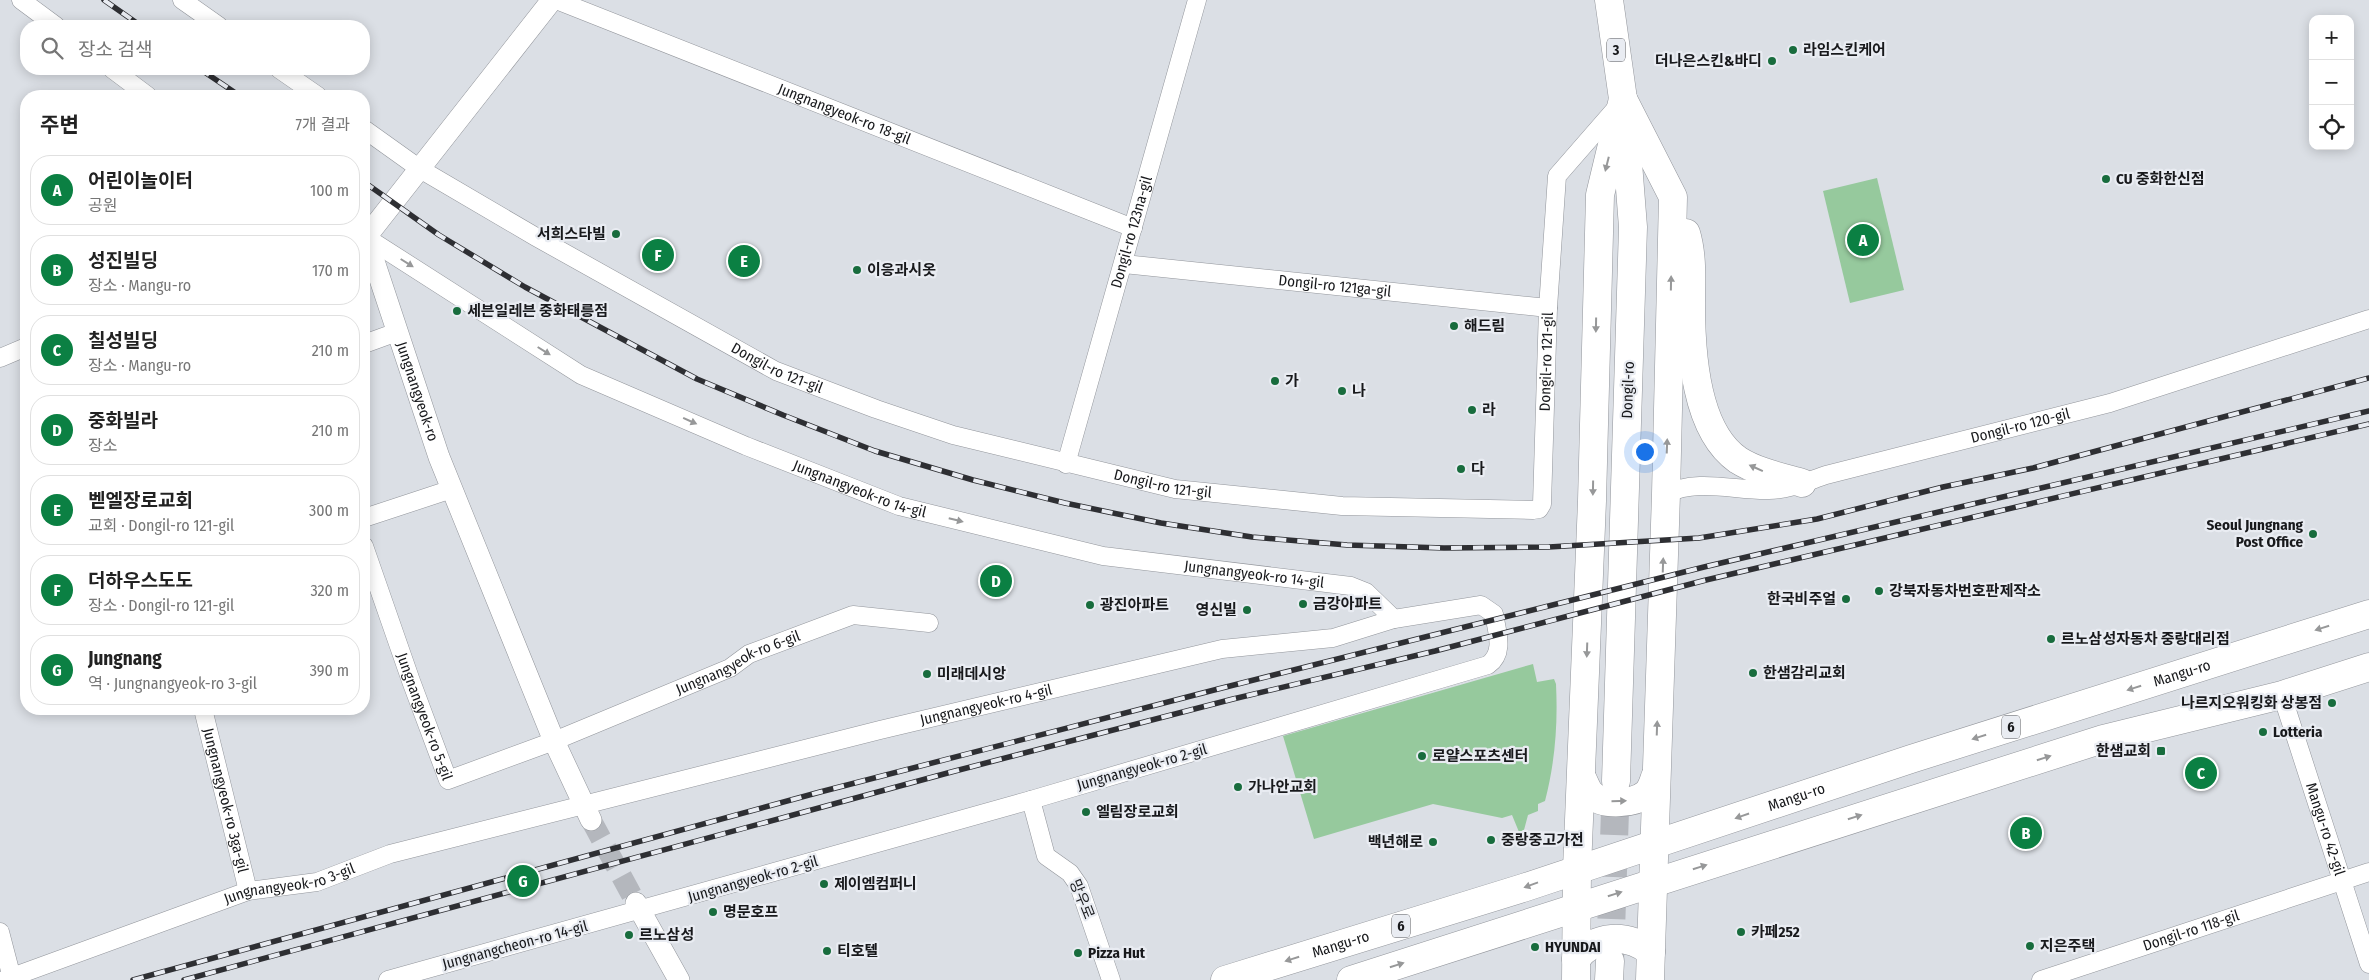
<!DOCTYPE html>
<html lang="ko">
<meta charset="utf-8">
<style>
body{margin:0;font-family:"Fira Sans Condensed","Noto Sans KR",sans-serif;background:#f6f6f6;color:#222}
.controls{position:absolute;right:15px;top:15px;display:grid;overflow:hidden;border-radius:10px;box-shadow:0 2px 12px #0003}
.controls button{width:45px;height:45px;display:grid;place-items:center;padding:0;border:0;border-bottom:1px solid #e0e0e0;background:#fff;color:#222;font:25px sans-serif}
.you{position:absolute;left:1644px;top:451px;width:18px;height:18px;margin:-12px;border:4px solid #fff;border-radius:50%;background:#1a73e8;box-shadow:0 0 0 8px #1a73e833}
.badge{display:grid;place-items:center;width:32px;height:32px;border-radius:50%;background:#0b8043;color:#fff;font-size:16px;font-weight:700}
.pin{position:absolute;translate:-50% -50%;border:2px solid #fff;box-shadow:0 1px 5px #0006}
.list{margin:0;padding:0;list-style:none}
h2{display:flex;justify-content:space-between;align-items:center;height:65px;margin:0;padding:0 20px;font-size:21px}
h2 small{font-size:16px;font-weight:400;color:#767676}
.list li{display:grid;grid-template-columns:32px 1fr auto;gap:15px;align-items:center;box-sizing:border-box;height:70px;margin:0 10px 10px;padding:0 10px;border:1px solid #e0e0e0;border-radius:20px}
.list b{display:block;font-size:19px;white-space:nowrap}
.list p{margin:0;font-size:16px;white-space:nowrap;color:#767676}
.list em{font-size:16px;font-style:normal;color:#767676}
.icon{flex:none;width:28px;height:28px;fill:none;stroke:currentColor;stroke-width:2;stroke-linecap:round;stroke-linejoin:round}
.map{position:relative;flex:none;width:2369px;height:980px;overflow:hidden}
.search{position:absolute;background:#fff;box-shadow:0 2px 12px #0003;left:20px;top:20px;width:350px;height:55px;display:flex;align-items:center;gap:12px;box-sizing:border-box;padding:0 18px;border-radius:20px;color:#767676;font-size:19px}
.panel{position:absolute;background:#fff;box-shadow:0 2px 12px #0003;left:20px;top:90px;width:350px;height:625px;border-radius:20px}
.map>svg:first-child{display:block}
.green{fill:#96c99d}
.lines{fill:none;stroke-linecap:round;stroke-linejoin:round}
.tertiary-tunnel{stroke:#b4b7bd;stroke-width:21;stroke-dasharray:21 11;stroke-linecap:butt}
.primary-tunnel{stroke:#b4b7bd;stroke-width:28;stroke-dasharray:28 14;stroke-linecap:butt}
.minor-casing{stroke:#92959b;stroke-width:19}
.tertiary-casing{stroke:#92959b;stroke-width:22}
.primary-casing{stroke:#92959b;stroke-width:29}
.minor{stroke:#fff;stroke-width:18}
.tertiary{stroke:#fff;stroke-width:21}
.primary{stroke:#fff;stroke-width:28}
.rail-casing{stroke:#2e2f33;stroke-width:5.5}
.rail{stroke:#e9ecf2;stroke-width:4;stroke-dasharray:11;stroke-linecap:butt}
.oneway{fill:#979899}
.poi-dot{fill:#186c3d;stroke:#e9ecf2;stroke-width:2}
.labels{text-anchor:middle;dominant-baseline:central;stroke-width:4.5;stroke-linejoin:round;paint-order:stroke}
.shield{fill:#e9ecf2;stroke:#57585c;stroke-width:1}
.shield-label{font-size:14px;font-weight:bold;fill:#18191c}
.poi-label{font-size:15px;font-weight:bold;fill:#18191c;stroke:#e9ecf2;text-anchor:start}
.street-label{font-size:15px;fill:#18191c;stroke:#e9ecf2}
</style>
<div class="map">
<svg width="2369" height="980" viewBox="0 0 2369 980">
<rect width="100%" height="100%" fill="#dbdfe5"/>
<g class="green">
<path d="M1877,178L1904,290L1850,303L1823,191Z"/>
<path d="M1533,664L1537,682L1554,679L1556,684C1558,725 1555,762 1545,801L1538,804V811L1528,815L1524,830L1519,832L1512,815L1502,818L1433,804L1314,839L1283,736Z"/>
</g>
<g class="lines">
<path class="tertiary-tunnel" d="M591,820L636,903"/>
<path class="primary-tunnel" d="M1610,961L1616,781"/>
<g class="minor-casing">
<g id="minor">
<path d="M21,0L56,26"/>
<path d="M182,0L219,26"/>
<path id="s1" d="M556,0L1133,228"/>
<path d="M112,69L148,96"/>
<path d="M279,69L318,96"/>
<path id="s2" d="M364,129L420,169L536,237L776,371L876,409L953,435L1175,489L1342,506L1533,510L1539,509L1542,504L1548,308L1557,176L1618,106"/>
<path id="s3" d="M364,236L581,375L746,446L899,506L1103,556L1351,586L1366,592L1394,619"/>
<path id="s4" d="M1124,264L1548,308"/>
<path d="M364,344L397,332"/>
<path d="M0,358L26,347"/>
<path id="s5" d="M1066,464L1197,0"/>
<path id="s6" d="M1666,494C1698,478 1735,491 1769,490C1789,490 1808,481 1826,475L2110,403L2369,319"/>
<path d="M364,518L452,489"/>
<path id="s7" d="M364,546L411,681L448,780L554,741L730,668L749,654L853,615L929,623"/>
<path id="s8" d="M2282,695L2369,964"/>
<path id="s9" d="M203,709L248,891"/>
<path d="M1031,800L1046,856L1070,873L1079,886L1111,980"/>
<path d="M0,932L12,978"/>
<path id="s10" d="M4,980L248,891L317,882L390,854L880,730L1222,649L1333,638L1394,619L1481,605L1494,614C1497,632 1505,653 1488,665L1031,800L388,980"/>
<path id="s11" d="M2041,980L2369,872"/>
</g>
</g>
<g class="tertiary-casing">
<g id="tertiary">
<path id="s12" d="M552,0L366,237L439,457L554,741L591,820"/>
<path d="M636,903L679,980"/>
</g>
</g>
<g class="primary-casing">
<g id="primary">
<path d="M1609,0L1623,99L1633,227L1616,781"/>
<path d="M1623,99L1673,197L1666,494L1650,980"/>
<path d="M1686,233C1693,256 1691,281 1691,305C1691,352 1695,430 1738,460C1757,472 1781,477 1802,483"/>
<path d="M1582,778C1585,783 1587,791 1592,795C1603,806 1634,804 1646,794C1651,790 1653,783 1655,777"/>
<path d="M1576,959C1595,934 1627,933 1651,952"/>
<path id="s13" d="M1225,980L1523,888L1911,759L2369,614"/>
<path d="M1351,980L2103,739L2282,695L2369,667"/>
<path d="M1576,980L1577,869L1592,501L1600,195L1623,99"/>
<path d="M1609,980L1610,961"/>
</g>
</g>
<use href="#minor" class="minor"/>
<use href="#tertiary" class="tertiary"/>
<use href="#primary" class="primary"/>
<g class="rail-casing">
<g id="rail">
<path d="M104,0L141,26"/>
<path d="M200,69L240,96"/>
<path d="M364,182L439,235L525,287L697,379L783,415L875,451L973,480L1065,503L1161,523L1252,537L1347,545L1444,548L1549,547L1699,538L1817,519L1943,487L2033,468L2369,378"/>
<path d="M133,980L820,792L1218,689L1704,567L2369,411"/>
<path d="M184,980L955,771L1233,699L1435,651L1706,580L2369,424"/>
</g>
</g>
<use href="#rail" class="rail"/>
</g>
<defs><path id="oneway-solid" d="M-6-.8H1V-3.2L6.5 0L1 3.2V.8H-6Z" transform="scale(1.25)"/></defs>
<g class="oneway">
<use href="#oneway-solid" transform="translate(1607 164) rotate(104)"/>
<use href="#oneway-solid" transform="translate(407 263) rotate(32)"/>
<use href="#oneway-solid" transform="translate(1671 283) rotate(-89)"/>
<use href="#oneway-solid" transform="translate(1596 325) rotate(91)"/>
<use href="#oneway-solid" transform="translate(544 351) rotate(32)"/>
<use href="#oneway-solid" transform="translate(690 421) rotate(24)"/>
<use href="#oneway-solid" transform="translate(1667 446) rotate(-88)"/>
<use href="#oneway-solid" transform="translate(1756 468) rotate(-156)"/>
<use href="#oneway-solid" transform="translate(1593 488) rotate(91)"/>
<use href="#oneway-solid" transform="translate(956 520) rotate(14)"/>
<use href="#oneway-solid" transform="translate(1663 565) rotate(-88)"/>
<use href="#oneway-solid" transform="translate(2322 628) rotate(163)"/>
<use href="#oneway-solid" transform="translate(1587 650) rotate(92)"/>
<use href="#oneway-solid" transform="translate(2134 688) rotate(163)"/>
<use href="#oneway-solid" transform="translate(1657 728) rotate(-88)"/>
<use href="#oneway-solid" transform="translate(1979 737) rotate(163)"/>
<use href="#oneway-solid" transform="translate(2044 758) rotate(-17)"/>
<use href="#oneway-solid" transform="translate(1619 801) rotate(-1)"/>
<use href="#oneway-solid" transform="translate(1742 816) rotate(161)"/>
<use href="#oneway-solid" transform="translate(1855 817) rotate(-18)"/>
<use href="#oneway-solid" transform="translate(1700 867) rotate(-18)"/>
<use href="#oneway-solid" transform="translate(1531 885) rotate(160)"/>
<use href="#oneway-solid" transform="translate(1615 894) rotate(-17)"/>
<use href="#oneway-solid" transform="translate(1292 959) rotate(163)"/>
<use href="#oneway-solid" transform="translate(1397 965) rotate(-18)"/>
</g>
<g class="poi-dot">
<circle cx="1793" cy="50" r="5"/>
<circle cx="1772" cy="61" r="5"/>
<circle cx="2106" cy="179" r="5"/>
<circle cx="616" cy="234" r="5"/>
<circle cx="857" cy="270" r="5"/>
<circle cx="457" cy="311" r="5"/>
<circle cx="1454" cy="326" r="5"/>
<circle cx="1275" cy="381" r="5"/>
<circle cx="1342" cy="391" r="5"/>
<circle cx="1472" cy="410" r="5"/>
<circle cx="1461" cy="469" r="5"/>
<circle cx="2313" cy="534" r="5"/>
<circle cx="1879" cy="591" r="5"/>
<circle cx="1846" cy="599" r="5"/>
<circle cx="1303" cy="604" r="5"/>
<circle cx="1090" cy="605" r="5"/>
<circle cx="1247" cy="610" r="5"/>
<circle cx="2051" cy="639" r="5"/>
<circle cx="1753" cy="673" r="5"/>
<circle cx="927" cy="674" r="5"/>
<circle cx="2332" cy="703" r="5"/>
<circle cx="2263" cy="732" r="5"/>
<rect x="2156" y="746" width="10" height="10" rx="2.5"/>
<circle cx="1422" cy="756" r="5"/>
<circle cx="1238" cy="787" r="5"/>
<circle cx="1086" cy="812" r="5"/>
<circle cx="1491" cy="840" r="5"/>
<circle cx="1433" cy="842" r="5"/>
<circle cx="824" cy="884" r="5"/>
<circle cx="713" cy="912" r="5"/>
<circle cx="1741" cy="932" r="5"/>
<circle cx="629" cy="935" r="5"/>
<circle cx="2030" cy="946" r="5"/>
<circle cx="1535" cy="947" r="5"/>
<circle cx="827" cy="951" r="5"/>
<circle cx="1078" cy="953" r="5"/>
</g>
<g class="labels">
<g class="shield">
<rect x="1607" y="38.5" width="18" height="23" rx="4"/>
<rect x="2002" y="715.5" width="18" height="23" rx="4"/>
<rect x="1392" y="914.5" width="18" height="23" rx="4"/>
</g>
<g class="shield-label">
<text x="1616" y="50">3</text>
<text x="2011" y="727">6</text>
<text x="1401" y="926">6</text>
</g>
<g class="poi-label">
<text x="1803" y="50">라임스킨케어</text>
<text x="1762" y="61" text-anchor="end">더나은스킨&amp;바디</text>
<text x="2116" y="179">CU 중화한신점</text>
<text x="606" y="234" text-anchor="end">서희스타빌</text>
<text x="867" y="270">이응과시옷</text>
<text x="467" y="311">세븐일레븐 중화태릉점</text>
<text x="1464" y="326">해드림</text>
<text x="1285" y="381">가</text>
<text x="1352" y="391">나</text>
<text x="1482" y="410">라</text>
<text x="1471" y="469">다</text>
<text x="2303" y="525" text-anchor="end">Seoul Jungnang<tspan x="2303" dy="17">Post Office</tspan></text>
<text x="1889" y="591">강북자동차번호판제작소</text>
<text x="1836" y="599" text-anchor="end">한국비주얼</text>
<text x="1313" y="604">금강아파트</text>
<text x="1100" y="605">광진아파트</text>
<text x="1237" y="610" text-anchor="end">영신빌</text>
<text x="2061" y="639">르노삼성자동차 중랑대리점</text>
<text x="1763" y="673">한샘감리교회</text>
<text x="937" y="674">미래데시앙</text>
<text x="2322" y="703" text-anchor="end">나르지오워킹화 상봉점</text>
<text x="2273" y="732">Lotteria</text>
<text x="2151" y="751" text-anchor="end">한샘교회</text>
<text x="1432" y="756">로얄스포츠센터</text>
<text x="1248" y="787">가나안교회</text>
<text x="1096" y="812">엘림장로교회</text>
<text x="1501" y="840">중랑중고가전</text>
<text x="1423" y="842" text-anchor="end">백년해로</text>
<text x="834" y="884">제이엠컴퍼니</text>
<text x="723" y="912">명문호프</text>
<text x="1751" y="932">카페252</text>
<text x="639" y="935">르노삼성</text>
<text x="2040" y="946">지은주택</text>
<text x="1545" y="947">HYUNDAI</text>
<text x="837" y="951">티호텔</text>
<text x="1088" y="953">Pizza Hut</text>
</g>
<g class="street-label">
<text stroke="none"><textPath href="#s1" startOffset="310">Jungnangyeok-ro 18-gil</textPath></text>
<text stroke="none"><textPath href="#s5" startOffset="241">Dongil-ro 123na-gil</textPath></text>
<text stroke="none"><textPath href="#s4" startOffset="212">Dongil-ro 121ga-gil</textPath></text>
<text stroke="none"><textPath href="#s2" startOffset="1408">Dongil-ro 121-gil</textPath></text>
<text stroke="none"><textPath href="#s2" startOffset="478">Dongil-ro 121-gil</textPath></text>
<text transform="translate(1628 390) rotate(-88)">Dongil-ro</text>
<text stroke="none"><textPath href="#s12" startOffset="464">Jungnangyeok-ro</textPath></text>
<text stroke="none"><textPath href="#s6" startOffset="364">Dongil-ro 120-gil</textPath></text>
<text stroke="none"><textPath href="#s2" startOffset="882">Dongil-ro 121-gil</textPath></text>
<text stroke="none"><textPath href="#s3" startOffset="559">Jungnangyeok-ro 14-gil</textPath></text>
<text stroke="none"><textPath href="#s3" startOffset="964">Jungnangyeok-ro 14-gil</textPath></text>
<text stroke="none"><textPath href="#s7" startOffset="562">Jungnangyeok-ro 6-gil</textPath></text>
<text stroke="none"><textPath href="#s13" startOffset="1005">Mangu-ro</textPath></text>
<text stroke="none"><textPath href="#s10" startOffset="1022">Jungnangyeok-ro 4-gil</textPath></text>
<text stroke="none"><textPath href="#s7" startOffset="181">Jungnangyeok-ro 5-gil</textPath></text>
<text transform="translate(1142 767) rotate(-16)">Jungnangyeok-ro 2-gil</text>
<text stroke="none"><textPath href="#s13" startOffset="600">Mangu-ro</textPath></text>
<text stroke="none"><textPath href="#s9" startOffset="94">Jungnangyeok-ro 3ga-gil</textPath></text>
<text stroke="none"><textPath href="#s8" startOffset="141">Mangu-ro 42-gil</textPath></text>
<text transform="translate(753 879) rotate(-16)">Jungnangyeok-ro 2-gil</text>
<text stroke="none"><textPath href="#s10" startOffset="302">Jungnangyeok-ro 3-gil</textPath></text>
<text transform="translate(1082 899) rotate(68)">망우로</text>
<text stroke="none"><textPath href="#s11" startOffset="158">Dongil-ro 118-gil</textPath></text>
<text stroke="none"><textPath href="#s13" startOffset="121">Mangu-ro</textPath></text>
<text transform="translate(515 945) rotate(-15)">Jungnangcheon-ro 14-gil</text>
</g>
</g>
</svg>
<div class="controls">
<button>+</button>
<button>−</button>
<button><svg class="icon" aria-label="locate" viewBox="0 0 24 24"><circle cx="12" cy="12" r="6"/><path d="M12 2v4M12 18v4M2 12h4M18 12h4"/></svg></button>
</div>
<div class="you"></div>
<div class="pin badge" style="left:1863px;top:240px">A</div>
<div class="pin badge" style="left:2026px;top:833px">B</div>
<div class="pin badge" style="left:2201px;top:773px">C</div>
<div class="pin badge" style="left:996px;top:581px">D</div>
<div class="pin badge" style="left:744px;top:261px">E</div>
<div class="pin badge" style="left:658px;top:255px">F</div>
<div class="pin badge" style="left:523px;top:881px">G</div>
<div class="search"><svg class="icon" aria-label="search" viewBox="0 0 24 24"><circle cx="10" cy="10" r="6"/><path d="M15 15l6 6"/></svg>장소 검색</div>
<section class="panel">
<h2>주변<small>7개 결과</small></h2>
<ul class="list">
<li><span class="badge">A</span><div><b>어린이놀이터</b><p>공원</p></div><em>100 m</em></li>
<li><span class="badge">B</span><div><b>성진빌딩</b><p>장소 · Mangu-ro</p></div><em>170 m</em></li>
<li><span class="badge">C</span><div><b>칠성빌딩</b><p>장소 · Mangu-ro</p></div><em>210 m</em></li>
<li><span class="badge">D</span><div><b>중화빌라</b><p>장소</p></div><em>210 m</em></li>
<li><span class="badge">E</span><div><b>벧엘장로교회</b><p>교회 · Dongil-ro 121-gil</p></div><em>300 m</em></li>
<li><span class="badge">F</span><div><b>더하우스도도</b><p>장소 · Dongil-ro 121-gil</p></div><em>320 m</em></li>
<li><span class="badge">G</span><div><b>Jungnang</b><p>역 · Jungnangyeok-ro 3-gil</p></div><em>390 m</em></li>
</ul>
</section>
</div>
